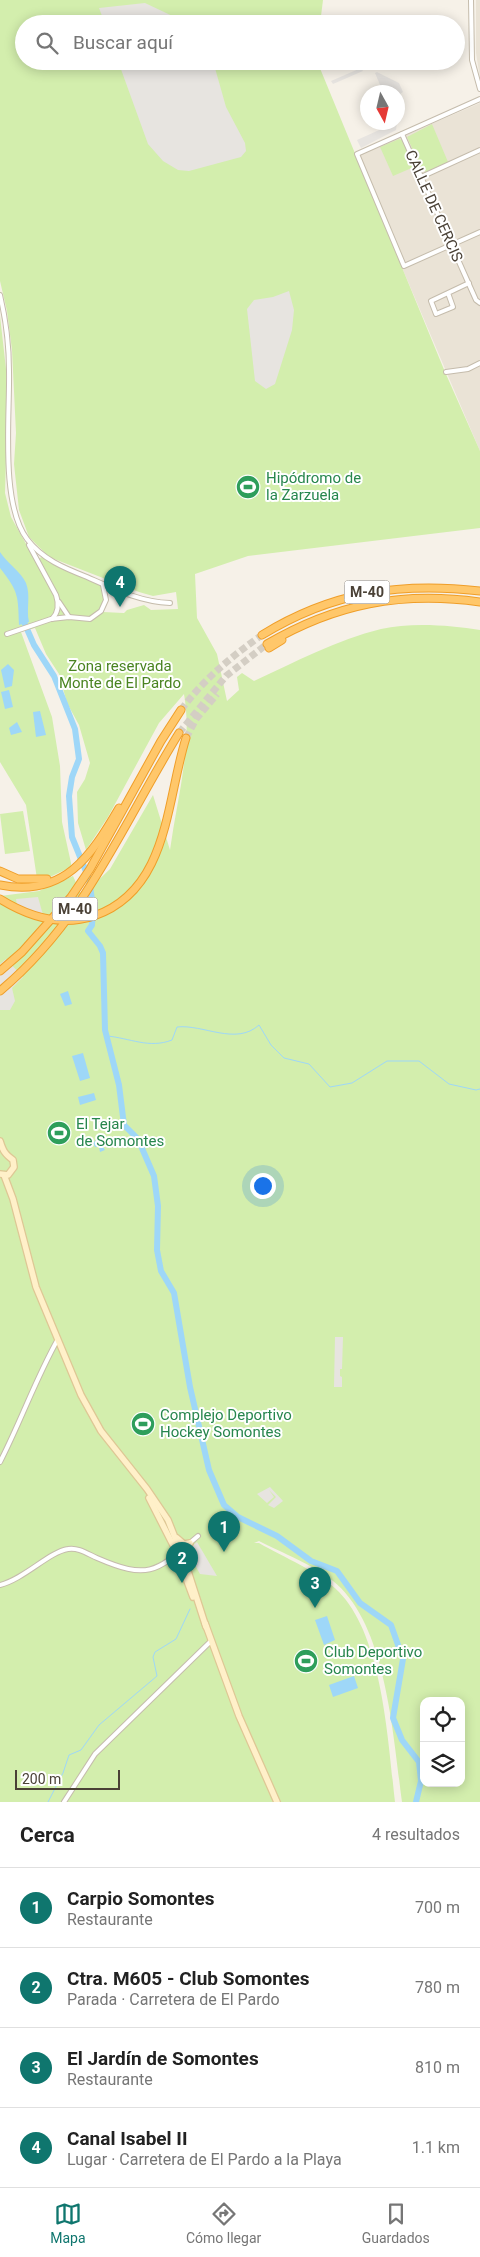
<!DOCTYPE html>
<html lang="es">
<meta charset="utf-8">
<style>
body{margin:0;font-family:Roboto,sans-serif;background:#f2f2f2;color:#222}
.controls{position:absolute;right:15px;bottom:15px;display:grid;overflow:hidden;border-radius:10px;box-shadow:0 2px 12px #0003}
.controls button{width:45px;height:45px;display:grid;place-items:center;padding:0;border:0;border-bottom:1px solid #e0e0e0;background:#fff;color:#222;font:25px sans-serif}
.compass{position:absolute;left:360px;top:85px;width:45px;height:45px;border-radius:50%;background:#fff;box-shadow:0 2px 12px #0003;rotate:172deg}
.scale{position:absolute;left:15px;bottom:12px;width:105px;box-sizing:border-box;padding-left:5px;border:2px solid #4a4136;border-top:0;font-size:14px;line-height:18px;white-space:nowrap;color:#4a4136;-webkit-text-stroke:4px #fff;paint-order:stroke}
.you{position:absolute;left:262px;top:1185px;width:18px;height:18px;margin:-12px;border:4px solid #fff;border-radius:50%;background:#1a73e8;box-shadow:0 0 0 8px #1a73e833}
.badge{display:grid;place-items:center;width:32px;height:32px;border-radius:50%;background:#0f766e;color:#fff;font-size:16px;font-weight:700}
.pin{position:absolute;translate:-50% -41px;filter:drop-shadow(0 1px 2px #0008)}
.pin::after{content:'';position:absolute;top:26px;width:18px;height:15px;background:inherit;clip-path:polygon(0 0,100% 0,50% 100%)}
.list{margin:0;padding:0;list-style:none}
h2{display:flex;justify-content:space-between;align-items:center;height:65px;margin:0;padding:0 20px;font-size:21px}
h2 small{font-size:16px;font-weight:400;color:#767676}
.list li{display:grid;grid-template-columns:32px 1fr auto;gap:15px;align-items:center;box-sizing:border-box;height:80px;padding:0 20px;border-top:1px solid #e0e0e0}
.list b{display:block;font-size:19px;white-space:nowrap}
.list p{margin:0;font-size:16px;white-space:nowrap;color:#767676}
.list em{font-size:16px;font-style:normal;color:#767676}
.icon{flex:none;width:28px;height:28px;fill:none;stroke:currentColor;stroke-width:2;stroke-linecap:round;stroke-linejoin:round}
.map{position:relative;flex:none;width:480px;height:1802px;overflow:hidden}
.search{position:absolute;background:#fff;box-shadow:0 2px 12px #0003;left:15px;right:15px;top:15px;height:55px;display:flex;align-items:center;gap:12px;box-sizing:border-box;padding:0 18px;border-radius:28px;color:#767676;font-size:19px}
.sheet{height:385px;background:#fff}
nav{display:flex;justify-content:space-around;align-items:center;box-sizing:border-box;height:70px;border-top:1px solid #e0e0e0;background:#fff;font-size:14px;color:#767676}
nav a{display:grid;justify-items:center;gap:2px}
nav .on{color:#0f766e}
.map>svg:first-child{display:block}
.residential{fill:#eae3d6}
.green{fill:#d3eead;fill-rule:evenodd}
.parking{fill:#e7e4e0}
.water{fill:#9ed7f8}
.lines{fill:none;stroke-linecap:round;stroke-linejoin:round}
.stream{stroke:#9ed7f8;stroke-width:1}
.river{stroke:#9ed7f8;stroke-width:6}
.highway-tunnel{stroke:#d4cec4;stroke-width:7;stroke-dasharray:7 3.5;stroke-linecap:butt}
.street-casing{stroke:#c5bcac;stroke-width:6}
.secondary-casing{stroke:#dec795;stroke-width:8}
.highway-casing{stroke:#ef9e29;stroke-width:9}
.street{stroke:#fff;stroke-width:4}
.secondary{stroke:#fff0c9;stroke-width:5.5}
.highway{stroke:#ffc76a;stroke-width:7}
.labels{text-anchor:middle;dominant-baseline:central;stroke-width:4;stroke-linejoin:round;paint-order:stroke}
.shield{fill:#fff;stroke:#807a72;stroke-width:1}
.shield-label{font-size:14px;font-weight:bold;fill:#4a4136}
.street-label{font-size:15px;fill:#4a4136;stroke:#fff}
.leisure-label{font-size:15px;fill:#27864d;stroke:#fff;text-anchor:start}
.park-label{font-size:15px;fill:#4a8421;stroke:#fff}
</style>
<div class="map">
<svg width="480" height="1802" viewBox="0 0 480 1802">
<rect width="100%" height="100%" fill="#f6f1e8"/>
<g class="residential">
<path d="M476,0H480V78L476,53Z"/>
<path d="M480,103V451L355,157Z"/>
</g>
<g class="green">
<path d="M0,0H323L320,24H24V61H317L445,372L480,451V528L248,556L195,574L197,618L217,654L227,701L239,690L237,677L242,673L254,681C295,662 337,640 381,629C411,622 450,625 480,630V1802H402C393,1737 387,1624 333,1581C314,1565 282,1553 259,1541L254,1543H259C283,1557 320,1572 339,1592C383,1637 388,1742 395,1802H0V896L39,891L73,876L82,896L110,869L153,795L170,850C177,798 193,746 184,694L159,723L108,817L86,850L78,823L77,792L85,779L90,763L79,725L67,703L59,674L46,654L35,628L21,632L52,717L60,766L62,822L71,863V867L50,877L37,879L26,805L0,762V316L6,369L7,424L5,493L11,517L35,560L42,557L106,588L107,601L103,612L124,613L127,610L144,605L151,610L178,609L176,592L153,596L139,592L49,557L29,537L19,510L14,464L16,433L12,350L7,311L0,281ZM424,1701H461V1783H424Z"/>
<path d="M432,124L448,162L426,172L422,170L407,137Z"/>
<path d="M399,139L402,140L414,167L393,176L380,147Z"/>
<path d="M23,811L30,851L5,854L0,814Z"/>
</g>
<g class="parking">
<path d="M145,3L183,21L187,24H105L99,8Z"/>
<path d="M118,61H213L226,107L245,143L246,151L241,157L189,171L178,170L163,161L148,144Z"/>
<path d="M361,68L363,71L333,84L331,81Z"/>
<path d="M377,72L399,83L403,92L400,94L402,98L400,104L398,106V92H383L375,73Z"/>
<path d="M397,122L396,130L361,148L357,140Z"/>
<path d="M289,291L294,310L292,330L275,384L266,389L255,381L247,309L254,300L273,297Z"/>
<path d="M38,897L43,915L17,905L16,899Z"/>
<path d="M6,959L23,977L12,988L15,1001L10,1010H0V964Z"/>
<path d="M335,1337H343L342,1369H340V1376L342,1377V1387H334Z"/>
<path d="M270,1487L283,1501L274,1508L268,1505L276,1497L269,1490L274,1497L267,1503L257,1494Z"/>
<path d="M197,1542L217,1576L200,1574L195,1565L186,1559L187,1550Z"/>
</g>
<g class="water">
<path d="M0,552C7,563 21,572 26,583C31,596 26,609 29,622L19,625C18,596 19,592 0,568Z"/>
<path d="M8,664L14,670L12,686L5,688L1,670Z"/>
<path d="M9,690L13,707L5,709L1,692Z"/>
<path d="M40,711L46,735L36,737L33,712Z"/>
<path d="M17,722L22,732L11,735L9,728Z"/>
<path d="M68,991L72,1004L65,1006L60,994Z"/>
<path d="M83,1053L90,1078L80,1081L72,1056Z"/>
<path d="M94,1093L96,1100L80,1105L78,1097Z"/>
<path d="M103,1139L106,1142L102,1145L105,1150L100,1152L99,1147H95L93,1143L96,1140L100,1143Z"/>
<path d="M327,1616L335,1640L324,1645L315,1620Z"/>
<path d="M354,1676L358,1688L333,1697L329,1685Z"/>
</g>
<g class="lines">
<g class="stream">
<path d="M107,1036C130,1038 149,1049 172,1040L177,1027C203,1024 236,1046 259,1025L271,1045L284,1058L309,1064L330,1087L352,1083L387,1061H419L449,1084L476,1090L480,1089"/>
<path d="M48,1802L63,1773L69,1755L81,1750L99,1725L157,1676L153,1657L155,1652L176,1639L190,1609"/>
</g>
<path class="river" d="M24,622L34,645L54,676L75,729L79,759L72,777L69,796L72,837L89,879L93,907L92,925L88,931L100,946L103,953L105,1030L119,1085L124,1125L138,1139L154,1176L158,1206L157,1250L161,1271L174,1293L190,1387L209,1470L224,1505L238,1517L277,1536L311,1561L337,1571L360,1603L391,1625L403,1659L393,1718L402,1740L419,1762L421,1781L416,1802"/>
<g class="highway-tunnel">
<path d="M181,710C204,679 231,657 262,635"/>
<path d="M179,733L226,676L267,644"/>
<path d="M186,738L196,719L217,694"/>
</g>
<g class="street-casing">
<g id="street">
<path d="M471,0L472,60L480,89"/>
<path d="M480,99L357,154L404,266L480,232"/>
<path d="M402,134L476,300L480,303"/>
<path d="M421,177L480,150"/>
<path d="M448,293L453,307L436,314L431,301L469,283"/>
<path d="M0,295C6,320 9,346 9,371C10,416 0,503 27,539C42,559 64,568 87,577C114,589 140,602 170,603"/>
<path d="M446,372L468,369L480,363"/>
<path d="M29,545L56,595C59,604 59,612 52,619"/>
<path d="M59,602L69,617"/>
<path d="M7,634L51,619L69,617L90,619L101,611L106,600L103,585"/>
<path d="M0,1462C21,1421 36,1378 58,1339"/>
<path d="M0,1585C24,1579 49,1552 68,1549C78,1547 88,1554 97,1558C150,1581 157,1571 198,1536"/>
<path d="M64,1802L95,1754L211,1641"/>
</g>
</g>
<g class="secondary-casing">
<g id="secondary">
<path d="M0,1141C3,1151 5,1154 13,1160L14,1167L8,1175L0,1174"/>
<path d="M4,1175L13,1199L36,1287L81,1395L101,1431L147,1489L168,1520L187,1568L206,1627"/>
<path d="M149,1498L175,1549L193,1597"/>
<path d="M177,1538L184,1544L190,1543"/>
<path d="M205,1623L239,1716L277,1802"/>
</g>
</g>
<g class="highway-casing">
<g id="highway">
<path d="M262,635C332,592 399,582 480,591"/>
<path d="M267,644C335,604 401,591 480,602"/>
<path d="M269,648L282,640"/>
<path d="M0,871L18,879H47"/>
<path d="M0,885C64,898 91,856 119,808"/>
<path d="M0,899C29,917 61,927 94,916C169,890 166,801 186,738"/>
<path d="M0,971L22,952L71,897L90,869L161,741L181,710"/>
<path d="M0,991C86,919 122,825 179,733"/>
</g>
</g>
<use href="#street" class="street"/>
<use href="#secondary" class="secondary"/>
<use href="#highway" class="highway"/>
</g>
<defs>
<g id="stadium-disc" transform="scale(1.25)"><circle r="9.5" fill="#2e9e5b" stroke="#fff"/><path d="M0-5a6.5 5 0 1 0 0 10a6.5 5 0 1 0 0-10ZM-3.5-1.8h7v3.6h-7Z" fill="#fff"/></g>
</defs>
<g fill-rule="evenodd">
<use href="#stadium-disc" x="248" y="487"/>
<use href="#stadium-disc" x="59" y="1133"/>
<use href="#stadium-disc" x="143" y="1424"/>
<use href="#stadium-disc" x="306" y="1661"/>
</g>
<g class="labels">
<g class="shield">
<rect x="344.5" y="580.5" width="45" height="23" rx="4"/>
<rect x="52.5" y="897.5" width="45" height="23" rx="4"/>
</g>
<g class="shield-label">
<text x="367" y="592">M-40</text>
<text x="75" y="909">M-40</text>
</g>
<g class="street-label">
<text transform="translate(434 206) rotate(66)">CALLE DE CERCIS</text>
</g>
<g class="leisure-label">
<text x="266" y="478">Hipódromo de<tspan x="266" dy="17">la Zarzuela</tspan></text>
<text x="76" y="1124">El Tejar<tspan x="76" dy="17">de Somontes</tspan></text>
<text x="160" y="1415">Complejo Deportivo<tspan x="160" dy="17">Hockey Somontes</tspan></text>
<text x="324" y="1652">Club Deportivo<tspan x="324" dy="17">Somontes</tspan></text>
</g>
<g class="park-label">
<text x="120" y="666">Zona reservada<tspan x="120" dy="17">Monte de El Pardo</tspan></text>
</g>
</g>
</svg>
<div class="controls">
<button><svg class="icon" aria-label="locate" viewBox="0 0 24 24"><circle cx="12" cy="12" r="6"/><path d="M12 2v4M12 18v4M2 12h4M18 12h4"/></svg></button>
<button><svg class="icon" aria-label="layers" viewBox="0 0 24 24"><path d="M12 4l9 5-9 5-9-5zM3 14l9 5 9-5"/></svg></button>
</div>
<svg class="compass" viewBox="-18 -18 36 36"><path d="M0-13l5 13h-10z" fill="#e53935"/><path d="M0 13l5-13h-10z" fill="#767676"/></svg>
<div class="scale">200 m</div>
<div class="you"></div>
<div class="pin badge" style="left:224px;top:1552px">1</div>
<div class="pin badge" style="left:182px;top:1583px">2</div>
<div class="pin badge" style="left:315px;top:1608px">3</div>
<div class="pin badge" style="left:120px;top:607px">4</div>
<div class="search"><svg class="icon" aria-label="search" viewBox="0 0 24 24"><circle cx="10" cy="10" r="6"/><path d="M15 15l6 6"/></svg>Buscar aquí</div>
</div>
<section class="sheet">
<h2>Cerca<small>4 resultados</small></h2>
<ul class="list">
<li><span class="badge">1</span><div><b>Carpio Somontes</b><p>Restaurante</p></div><em>700 m</em></li>
<li><span class="badge">2</span><div><b>Ctra. M605 - Club Somontes</b><p>Parada · Carretera de El Pardo</p></div><em>780 m</em></li>
<li><span class="badge">3</span><div><b>El Jardín de Somontes</b><p>Restaurante</p></div><em>810 m</em></li>
<li><span class="badge">4</span><div><b>Canal Isabel II</b><p>Lugar · Carretera de El Pardo a la Playa</p></div><em>1.1 km</em></li>
</ul>
</section>
<nav>
<a class="on"><svg class="icon" aria-label="map" viewBox="0 0 24 24"><path d="M3 6l6-2 6 2 6-2v14l-6 2-6-2-6 2zM9 4v14M15 6v14"/></svg>Mapa</a>
<a><svg class="icon" aria-label="directions" viewBox="0 0 24 24"><path d="M12 3l9 9-9 9-9-9zM9 14v-3h6M13 9l2 2-2 2"/></svg>Cómo llegar</a>
<a><svg class="icon" aria-label="saved" viewBox="0 0 24 24"><path d="M7 4h10v16l-5-4-5 4z"/></svg>Guardados</a>
</nav>
